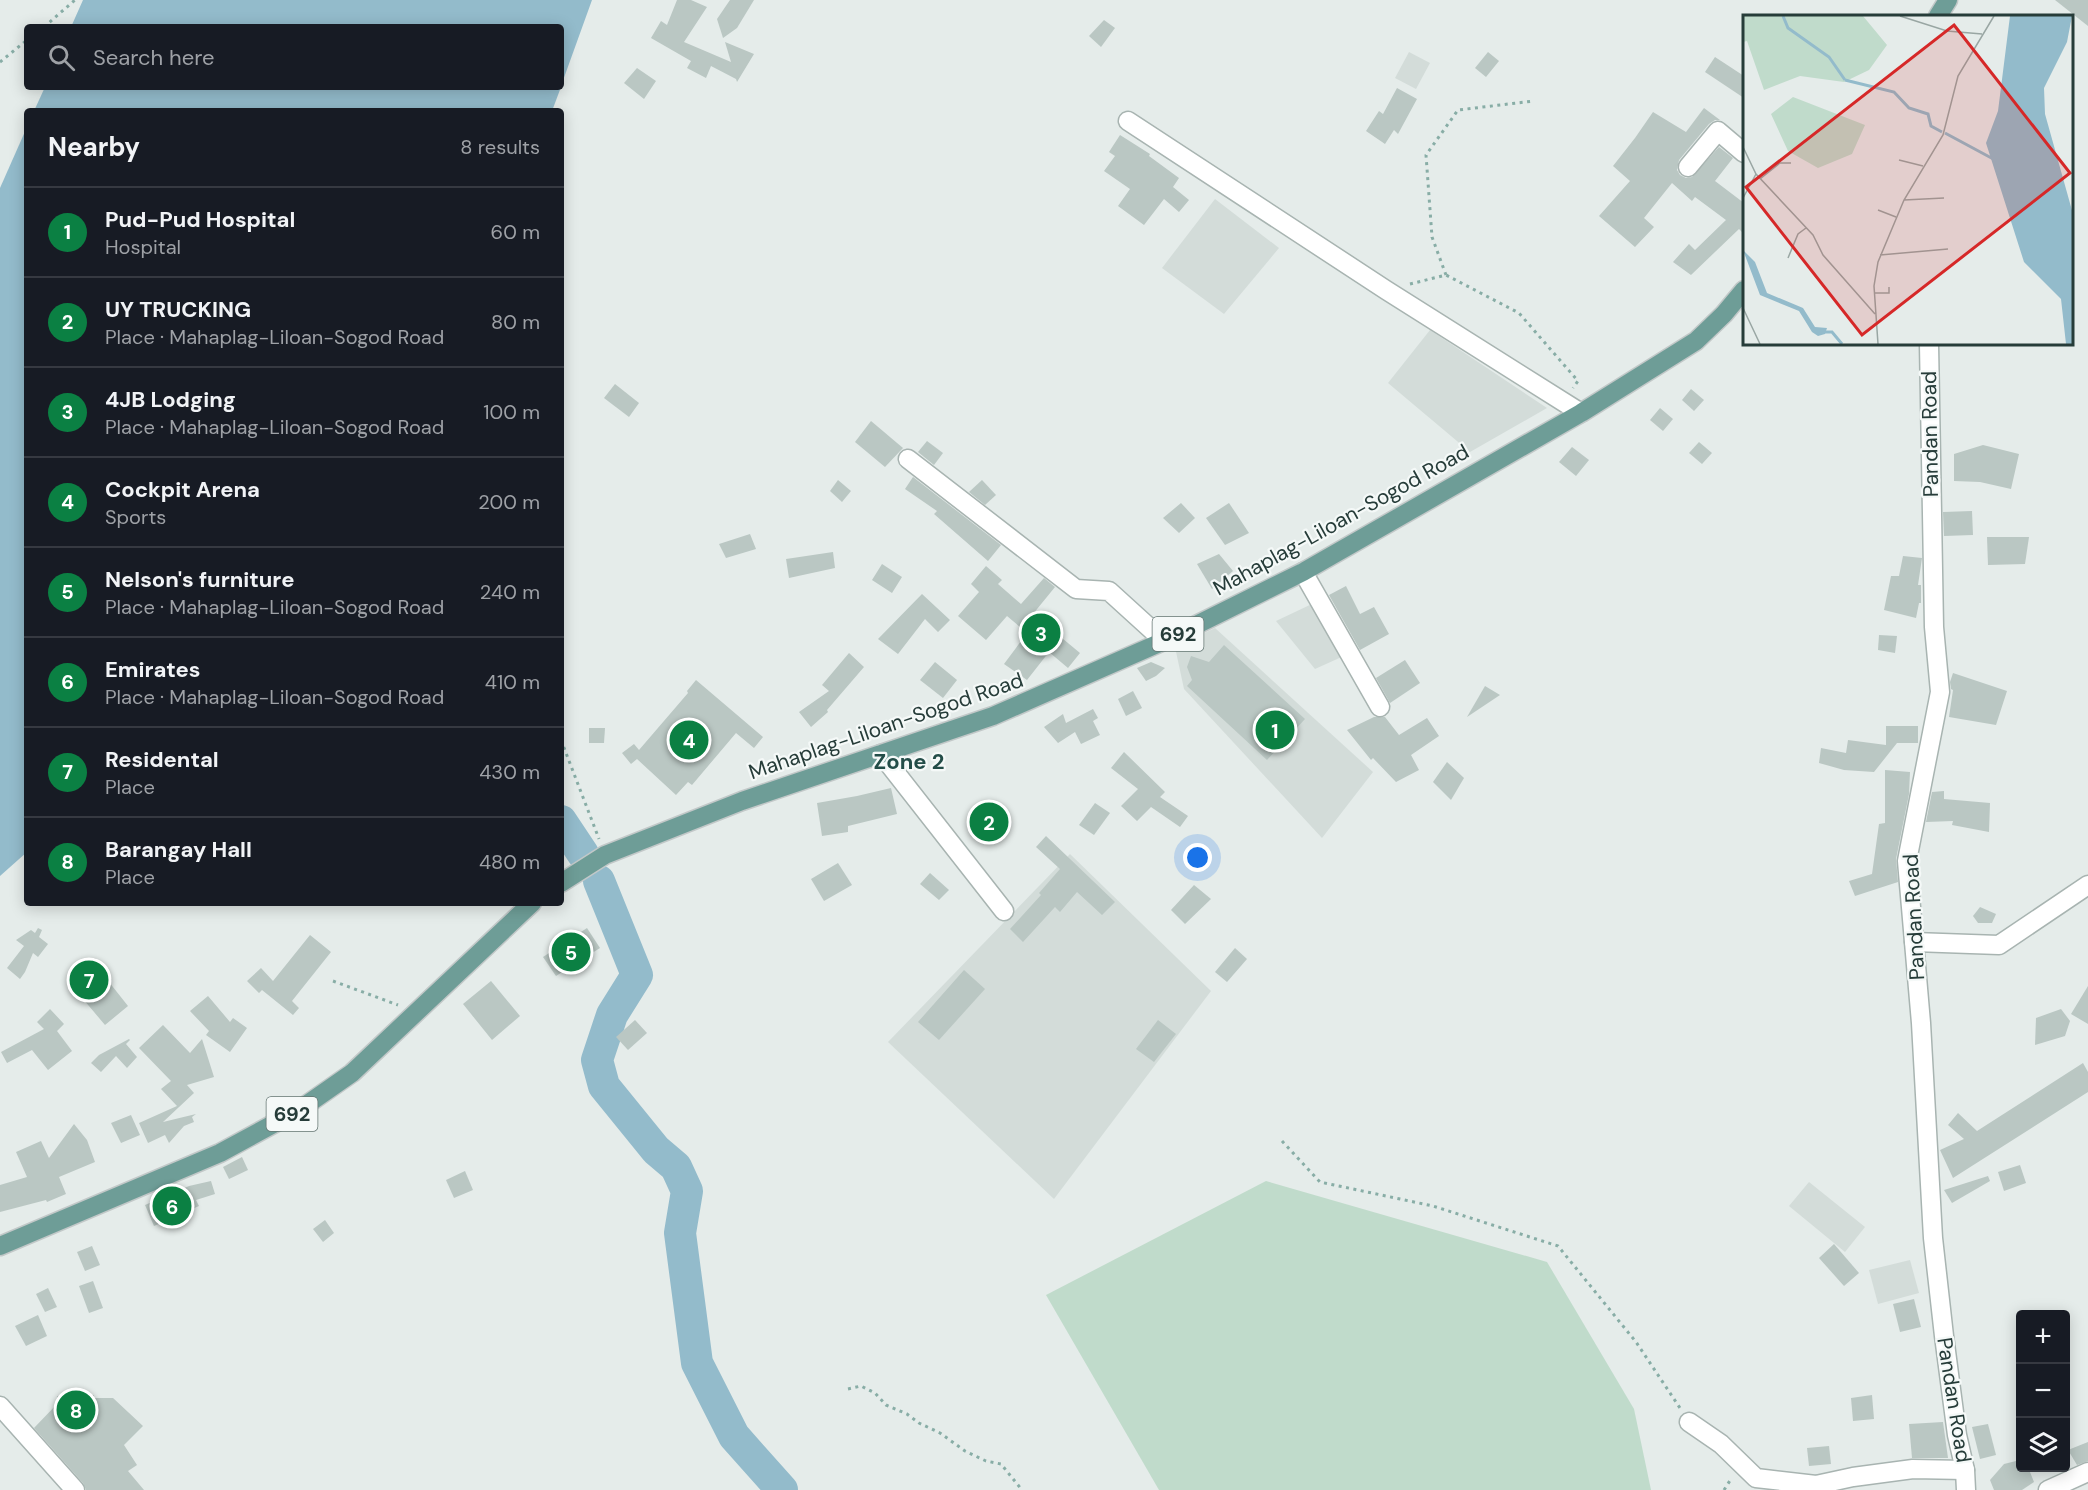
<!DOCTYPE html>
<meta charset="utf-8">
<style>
body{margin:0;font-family:"DM Sans",sans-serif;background:#242831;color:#f1f3f6}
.controls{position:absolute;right:18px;bottom:18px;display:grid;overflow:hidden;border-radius:6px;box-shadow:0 3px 15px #0003}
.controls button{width:54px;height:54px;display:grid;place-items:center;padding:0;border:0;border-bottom:2px solid #363941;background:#171b24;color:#f1f3f6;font:30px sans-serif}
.you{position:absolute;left:1198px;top:858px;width:21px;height:21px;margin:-15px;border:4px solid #fff;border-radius:50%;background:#1a73e8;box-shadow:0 0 0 9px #1a73e833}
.badge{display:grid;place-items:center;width:39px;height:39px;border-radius:50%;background:#0b8043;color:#fff;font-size:20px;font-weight:700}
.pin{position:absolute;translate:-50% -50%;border:3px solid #fff;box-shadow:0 2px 6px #0006}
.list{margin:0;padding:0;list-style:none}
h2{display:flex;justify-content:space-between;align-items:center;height:78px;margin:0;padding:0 24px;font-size:26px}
h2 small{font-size:20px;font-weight:400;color:#9ea1a6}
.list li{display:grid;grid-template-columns:39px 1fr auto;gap:18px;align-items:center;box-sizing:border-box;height:90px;padding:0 24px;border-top:2px solid #363941}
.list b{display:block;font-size:22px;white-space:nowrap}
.list p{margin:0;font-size:20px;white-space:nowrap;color:#9ea1a6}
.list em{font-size:20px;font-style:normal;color:#9ea1a6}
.icon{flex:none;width:33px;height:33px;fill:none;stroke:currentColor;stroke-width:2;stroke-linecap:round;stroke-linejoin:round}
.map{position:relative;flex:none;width:2088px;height:1490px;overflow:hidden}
.search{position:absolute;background:#171b24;box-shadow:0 3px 15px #0003;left:24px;top:24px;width:540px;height:66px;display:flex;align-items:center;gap:15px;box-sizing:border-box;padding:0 21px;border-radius:6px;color:#9ea1a6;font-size:22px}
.panel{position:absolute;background:#171b24;box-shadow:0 3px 15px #0003;left:24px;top:108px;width:540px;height:798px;border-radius:6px}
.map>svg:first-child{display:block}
.built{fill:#d3dcd9}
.green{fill:#c0dbcb}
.water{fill:#93bbcb}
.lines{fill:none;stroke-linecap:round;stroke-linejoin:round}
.river{stroke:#93bbcb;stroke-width:32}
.building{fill:#bac7c3}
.minor-casing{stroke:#a8b4b1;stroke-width:21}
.major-casing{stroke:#c2c8c8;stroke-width:21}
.path{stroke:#88ada6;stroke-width:3;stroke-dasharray:3 4.5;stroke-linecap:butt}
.minor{stroke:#fff;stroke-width:18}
.major{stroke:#6e9d97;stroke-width:18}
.labels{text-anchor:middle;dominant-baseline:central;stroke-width:4.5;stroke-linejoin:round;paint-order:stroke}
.shield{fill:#f5f9f8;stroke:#647572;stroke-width:1.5}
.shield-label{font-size:20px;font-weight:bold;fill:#263c39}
.street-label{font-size:21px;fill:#263c39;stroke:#f5f9f8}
.neighbourhood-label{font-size:22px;font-weight:bold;fill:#234d48;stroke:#f5f9f8}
.inset-river{fill:none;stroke:#93bbcb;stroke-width:3}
.inset-road{fill:none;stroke:#99a6a3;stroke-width:1.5}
.view{fill:#d62828;fill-opacity:0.15;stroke:#d62828;stroke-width:3}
.inset-edge{fill:none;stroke:#263c39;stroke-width:3}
</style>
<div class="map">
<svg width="2088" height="1490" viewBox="0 0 2088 1490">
<rect width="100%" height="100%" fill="#e5ecea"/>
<g class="built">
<path d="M1409,52L1430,63L1416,89L1395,78Z"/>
<path d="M1215,199L1279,248L1224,314L1162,268Z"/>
<path d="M1430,330L1547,408L1470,452L1388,383Z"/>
<path d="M1314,603L1346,655L1315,669L1276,621Z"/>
<path d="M1215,628L1373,772L1322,838L1184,689L1175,647Z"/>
<path d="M1070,854L1211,991L1054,1199L888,1042Z"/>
<path d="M1809,1182L1865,1227L1845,1252L1789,1206Z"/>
<path d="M1910,1260L1919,1293L1878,1304L1869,1270Z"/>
</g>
<path class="green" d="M1266,1181L1547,1262L1634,1409L1651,1490H1159L1046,1295Z"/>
<g class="water">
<path d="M83,0H592L561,86V27H71Z"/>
<path d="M45,87H561L552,111H34Z"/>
<path d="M27,127V852L0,876V188Z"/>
</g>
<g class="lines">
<g class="river">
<path d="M561,821L583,854"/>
<path d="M599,881L637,975L612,1015L597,1060L604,1086L656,1150L676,1167L687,1191L680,1233L697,1363L734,1436L782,1490"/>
</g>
</g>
<g class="building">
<path d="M677,0H691L707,7L684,42L731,62L725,42L754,54L737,82L736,79L711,66L706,78L687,68L691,61L651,38L661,21L667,25Z"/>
<path d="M730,0H754L737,28L723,38L717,19Z"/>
<path d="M2055,0H2088V26Z"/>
<path d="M1104,20L1115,28L1101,47L1089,36Z"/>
<path d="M1488,52L1499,61L1486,77L1475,68Z"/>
<path d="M1715,57L1744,76V98L1705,72Z"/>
<path d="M637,68L656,81L644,99L624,83Z"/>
<path d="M1397,88L1417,99L1398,134L1394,130L1385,144L1366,131L1379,111L1383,114Z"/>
<path d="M1704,108L1720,120H1715L1709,124L1679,160L1677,170L1680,175L1686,178L1692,177L1719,147L1733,158L1715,181L1744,203V234L1739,229L1691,275L1673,262L1689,244L1695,250L1726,220L1695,197L1692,201L1672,183L1644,218L1654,227L1635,247L1599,216L1630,181L1613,166L1635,138L1653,112L1686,132Z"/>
<path d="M1120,135L1150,154L1149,156L1179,178L1173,187L1189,200L1179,212L1164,199L1144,225L1118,206L1130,189L1104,171L1115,156L1109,152Z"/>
<path d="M615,384L639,403L629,417L604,398Z"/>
<path d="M1691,389L1704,400L1694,411L1682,400Z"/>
<path d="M1660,408L1673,419L1663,431L1650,420Z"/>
<path d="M871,421L903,448L885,467L855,442Z"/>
<path d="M927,441L943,453L934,465L918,452Z"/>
<path d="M1699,442L1712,453L1702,464L1689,453Z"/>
<path d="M1983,445L2019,454L2011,489L1980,482L1954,481V454Z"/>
<path d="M1572,447L1589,460L1576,476L1559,462Z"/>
<path d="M913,477L1001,545L988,561L934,514L937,511L905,489Z"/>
<path d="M838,480L851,491L842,502L830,491Z"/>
<path d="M982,480L996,495L985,505L969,492Z"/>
<path d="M1181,503L1195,518L1179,533L1163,518Z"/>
<path d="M1229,503L1249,533L1225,545L1206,518Z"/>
<path d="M1972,511L1973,535L1944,536L1943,512Z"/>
<path d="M750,534L756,549L726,558L719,544Z"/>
<path d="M1987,537H2029L2025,564L1988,565Z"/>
<path d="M833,552L835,568L789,578L786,559Z"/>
<path d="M1219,554L1233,571L1212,589L1197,564Z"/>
<path d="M1903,556L1922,558L1918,585H1921V603H1919L1916,618L1884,610L1891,576H1899Z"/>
<path d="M882,564L902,577L892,593L872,580Z"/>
<path d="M986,566L1002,580L998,584L1021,604L1044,578L1055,587L1033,614L1080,653L1068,668L1049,652L1027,680L1004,664L1027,633L1007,616L986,640L958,616L979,592L971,584Z"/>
<path d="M1346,586L1360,614L1374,607L1389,634L1360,650L1329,595Z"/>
<path d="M922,594L950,620L938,632L925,619L898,654L878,639Z"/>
<path d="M1879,635L1897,636L1895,653L1878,650Z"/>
<path d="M1224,645L1305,719L1267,760L1187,686L1192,680L1187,667L1191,656L1209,662Z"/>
<path d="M849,653L864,667L827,710L828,712L811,727L799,712L829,691L822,685Z"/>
<path d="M1405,660L1420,683L1390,703L1376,678Z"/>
<path d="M935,662L957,680L943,698L920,680Z"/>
<path d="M1151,662L1165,668L1156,676L1146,681L1137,668Z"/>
<path d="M1953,673L2007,691L1996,725L1949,717L1953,690L1951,689L1950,682Z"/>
<path d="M696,680L763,737L754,748L736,733L692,785L688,782L676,795L637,759L631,764L622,753L634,744L639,750L688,693L687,691Z"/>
<path d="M1485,686L1500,695L1467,717Z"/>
<path d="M1133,691L1142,708L1126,716L1118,699Z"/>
<path d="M1093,709L1098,718L1093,721L1100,735L1081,744L1075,732L1058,743L1044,727L1063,714L1066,723Z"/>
<path d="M1374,717H1385L1399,735L1427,718L1439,736L1411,755L1419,770L1396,782L1373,758L1371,760L1347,730Z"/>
<path d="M1886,726H1918V743H1897L1874,772L1844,770L1819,763L1821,748L1846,753L1848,740L1886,745Z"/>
<path d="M589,728H605L604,743H589Z"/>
<path d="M1124,752L1165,792L1160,797L1188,816L1180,827L1151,807L1137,821L1121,806L1138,789L1111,768Z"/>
<path d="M1447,762L1464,778L1451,800L1433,782Z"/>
<path d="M1885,770L1910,772L1909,794L1896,859L1898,882L1855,896L1849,881L1872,874L1879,824L1885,823Z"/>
<path d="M891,788L897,814L848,826V832L822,836L817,803L857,796Z"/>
<path d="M1944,791V799L1990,803L1989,832L1952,825L1953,821L1926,822L1932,792Z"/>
<path d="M1095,803L1110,813L1094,835L1079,825Z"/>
<path d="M990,809L1002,824L987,835L976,820Z"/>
<path d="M1046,836L1115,902L1102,915L1077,892L1060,912L1055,907L1023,942L1010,929L1041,895L1039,893L1060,869L1036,847Z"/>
<path d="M838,863L852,885L824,901L811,879Z"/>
<path d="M930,873L949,890L939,900L920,884Z"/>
<path d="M1194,885L1211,899L1185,924L1171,910Z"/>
<path d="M1980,907L1996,914L1992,923H1978L1973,916Z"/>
<path d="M38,928L42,930L39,937L48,944L38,957L33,953L25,972L20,979L7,968L24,946L16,940L31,930L35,933Z"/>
<path d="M587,928L600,948L556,976L543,957Z"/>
<path d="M310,935L331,952L292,1001L299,1008L293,1015L262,990L259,993L247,981L261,968L273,981Z"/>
<path d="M1235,948L1247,959L1227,982L1215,972Z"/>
<path d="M95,958L112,980L109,982L128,1006L105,1025L67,980Z"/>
<path d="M964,970L985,989L939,1040L918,1022Z"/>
<path d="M491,981L520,1016L492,1040L463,1004Z"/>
<path d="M2088,986V1024L2071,1014Z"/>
<path d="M208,996L230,1022L233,1018L247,1028L230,1052L206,1035L209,1031L190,1011Z"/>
<path d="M50,1009L64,1024L57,1031L72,1051L48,1070L32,1050L7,1063L1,1052L44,1029L37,1022Z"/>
<path d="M2061,1009L2070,1021L2065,1036L2035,1045L2036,1018Z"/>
<path d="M635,1020L647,1033L628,1050L616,1037Z"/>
<path d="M1158,1020L1176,1034L1154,1062L1136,1049Z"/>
<path d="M163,1025L190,1053L202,1039L214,1077L187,1085L194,1093L163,1122L196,1114L192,1117L194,1122L184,1126L169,1143L165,1135L148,1143L139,1123L177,1106L161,1089L171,1081L139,1048Z"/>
<path d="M129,1039L130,1040L126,1044L137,1057L127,1068L116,1056L101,1072L91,1063L99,1055Z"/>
<path d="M2083,1063L2088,1072V1092L1953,1178L1940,1150L1964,1139L1948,1125L1958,1113L1977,1131Z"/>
<path d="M131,1115L140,1135L121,1143L111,1123Z"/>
<path d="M74,1124L87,1140L95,1162L59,1177L66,1194L47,1202L46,1200L0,1212V1185L27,1177L16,1152L41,1141L49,1158Z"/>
<path d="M242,1157L248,1170L229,1179L223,1167Z"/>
<path d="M2020,1165L2026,1183L2004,1191L1998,1172Z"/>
<path d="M465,1171L473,1190L454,1198L446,1180Z"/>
<path d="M1988,1176L1990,1181L1952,1203L1944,1190Z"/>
<path d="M211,1181L215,1194L196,1200L199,1206L154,1226L145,1205L189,1186Z"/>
<path d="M325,1220L334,1233L323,1242L313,1229Z"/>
<path d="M1834,1244L1859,1273L1844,1286L1819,1258Z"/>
<path d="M92,1246L100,1265L85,1271L77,1252Z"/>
<path d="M93,1281L103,1308L89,1313L79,1286Z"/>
<path d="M48,1288L57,1307L45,1312L36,1294Z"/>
<path d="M1914,1299L1921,1327L1900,1332L1893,1304Z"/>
<path d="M38,1315L47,1336L26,1346L15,1326Z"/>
<path d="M94,1395V1398H113L143,1426L124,1445L137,1465L128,1471L144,1490H86L83,1483L34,1428L57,1404V1396Z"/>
<path d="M1872,1395L1874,1419L1853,1421L1851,1398Z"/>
<path d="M1943,1422L1948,1458H1912L1909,1424Z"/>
<path d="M1988,1424L1996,1455L1980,1459L1972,1427Z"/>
<path d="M2088,1442V1461L2077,1465L2068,1450Z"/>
<path d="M1829,1446L1831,1464L1809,1466L1807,1448Z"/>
<path d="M2020,1460V1467H2028L2034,1482L2022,1490H1994L1990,1480L2004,1464Z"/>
</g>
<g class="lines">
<g class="minor-casing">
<g id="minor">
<path d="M1128,121L1386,290L1581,413"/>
<path d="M1688,167L1718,131L1744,153"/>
<path d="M1929,344L1934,627L1940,692L1907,861L1921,1023L1933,1238L1944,1336L1957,1435L1965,1470L1966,1490"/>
<path d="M908,459L1076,589L1109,591L1164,641"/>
<path d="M1303,572L1380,707"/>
<path d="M881,754L1004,911"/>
<path d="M1914,942L1999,945L2088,885"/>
<path d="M0,1406L75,1490"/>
<path d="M1689,1422L1721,1444L1756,1478L1816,1485L1853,1477L1913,1469L1965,1470"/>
<path d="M2048,1490L2088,1472"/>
</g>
</g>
<g class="major-casing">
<g id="major">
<path d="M1938,16L1948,0"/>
<path d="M561,883L605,855L742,801L993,716L1164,641L1303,572L1581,413L1696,341L1724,314L1744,290"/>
<path d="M0,1246L220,1153L299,1110L352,1073L532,903"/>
</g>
</g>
<g class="path">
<path d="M44,27L75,0"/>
<path d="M0,62L27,40"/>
<path d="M1446,275L1432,237L1426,155L1458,110L1534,101"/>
<path d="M1410,284L1446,275L1519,313L1578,381L1573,388"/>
<path d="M561,740L599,839"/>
<path d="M333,981L398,1005"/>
<path d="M1282,1141L1320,1182L1433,1206L1558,1246L1636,1342L1680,1408"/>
<path d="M848,1389L861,1386L875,1393L886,1405L907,1414L919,1423L940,1433L965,1451L986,1461L1001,1464L1022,1490"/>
<path d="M1724,1490L1731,1479"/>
</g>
<use href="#minor" class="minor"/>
<use href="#major" class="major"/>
</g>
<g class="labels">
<g class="shield">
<rect x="1152.5" y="617" width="51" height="34" rx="4.5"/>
<rect x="266.5" y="1097" width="51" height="34" rx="4.5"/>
</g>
<g class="shield-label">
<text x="1178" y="634">692</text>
<text x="292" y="1114">692</text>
</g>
<g class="street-label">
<text transform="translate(1930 434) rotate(-91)">Pandan Road</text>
<text transform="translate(1341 520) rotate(-29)">Mahaplag-Liloan-Sogod Road</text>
<text transform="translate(886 726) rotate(-19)">Mahaplag-Liloan-Sogod Road</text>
<text transform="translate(1914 917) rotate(-93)">Pandan Road</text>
<text transform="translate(1954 1400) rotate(81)">Pandan Road</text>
</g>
<g class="neighbourhood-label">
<text x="909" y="761">Zone 2</text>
</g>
</g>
<g transform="translate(1743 15)">
<rect width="330" height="330" fill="#e5ecea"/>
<path d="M0,1H120L144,30L126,55L101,67L57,61L21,75L4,26L0,27ZM50,82L122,110L109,139L75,153L45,136L28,99Z" fill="#c0dbcb"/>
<path d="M267,1H329L324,27L301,73L302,99L330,199V329H323L318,284L281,247L243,128L255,96ZM0,235L12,247L24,278L60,293L72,312L84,313L82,319L75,321L69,317L56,296L17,280Z" fill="#93bbcb"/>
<path class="inset-river" d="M40,1L45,13L86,42L102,65M102,65L151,77L166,93L185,99L188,111L199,117M202,118L254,146M80,317H89L99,329"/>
<path class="inset-road" d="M157,1L204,16L239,19M0,132L13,159L70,220L80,240L132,299M156,145L180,151M17,164L37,148H48M0,183L13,159M161,185L201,183M135,195L153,202M137,240L205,234M45,243L55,219L63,213M131,278H146V272M0,293L17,329M135,329L131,271L135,247L161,185L200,120L215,61L251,1"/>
<path class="view" d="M211,10L327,158L119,320L3,172Z"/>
<rect width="330" height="330" class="inset-edge"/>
</g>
</svg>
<div class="controls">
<button>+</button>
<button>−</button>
<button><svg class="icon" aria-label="layers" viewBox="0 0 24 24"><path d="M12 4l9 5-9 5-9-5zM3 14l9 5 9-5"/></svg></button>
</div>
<div class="you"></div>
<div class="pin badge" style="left:1275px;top:730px">1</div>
<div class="pin badge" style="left:989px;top:822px">2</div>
<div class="pin badge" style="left:1041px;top:633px">3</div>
<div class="pin badge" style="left:689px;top:740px">4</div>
<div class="pin badge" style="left:571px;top:952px">5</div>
<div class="pin badge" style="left:172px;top:1206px">6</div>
<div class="pin badge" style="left:89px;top:980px">7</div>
<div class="pin badge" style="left:76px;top:1410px">8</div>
<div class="search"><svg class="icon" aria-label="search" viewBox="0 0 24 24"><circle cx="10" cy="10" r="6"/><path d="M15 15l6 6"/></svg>Search here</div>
<section class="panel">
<h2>Nearby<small>8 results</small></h2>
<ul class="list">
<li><span class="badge">1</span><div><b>Pud-Pud Hospital</b><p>Hospital</p></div><em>60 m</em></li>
<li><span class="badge">2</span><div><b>UY TRUCKING</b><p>Place · Mahaplag-Liloan-Sogod Road</p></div><em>80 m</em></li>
<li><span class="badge">3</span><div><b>4JB Lodging</b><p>Place · Mahaplag-Liloan-Sogod Road</p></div><em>100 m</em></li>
<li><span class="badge">4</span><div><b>Cockpit Arena</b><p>Sports</p></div><em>200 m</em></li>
<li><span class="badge">5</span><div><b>Nelson's furniture</b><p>Place · Mahaplag-Liloan-Sogod Road</p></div><em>240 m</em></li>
<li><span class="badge">6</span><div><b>Emirates</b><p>Place · Mahaplag-Liloan-Sogod Road</p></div><em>410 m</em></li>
<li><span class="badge">7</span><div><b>Residental</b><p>Place</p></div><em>430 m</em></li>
<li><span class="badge">8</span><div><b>Barangay Hall</b><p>Place</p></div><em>480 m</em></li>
</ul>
</section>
</div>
